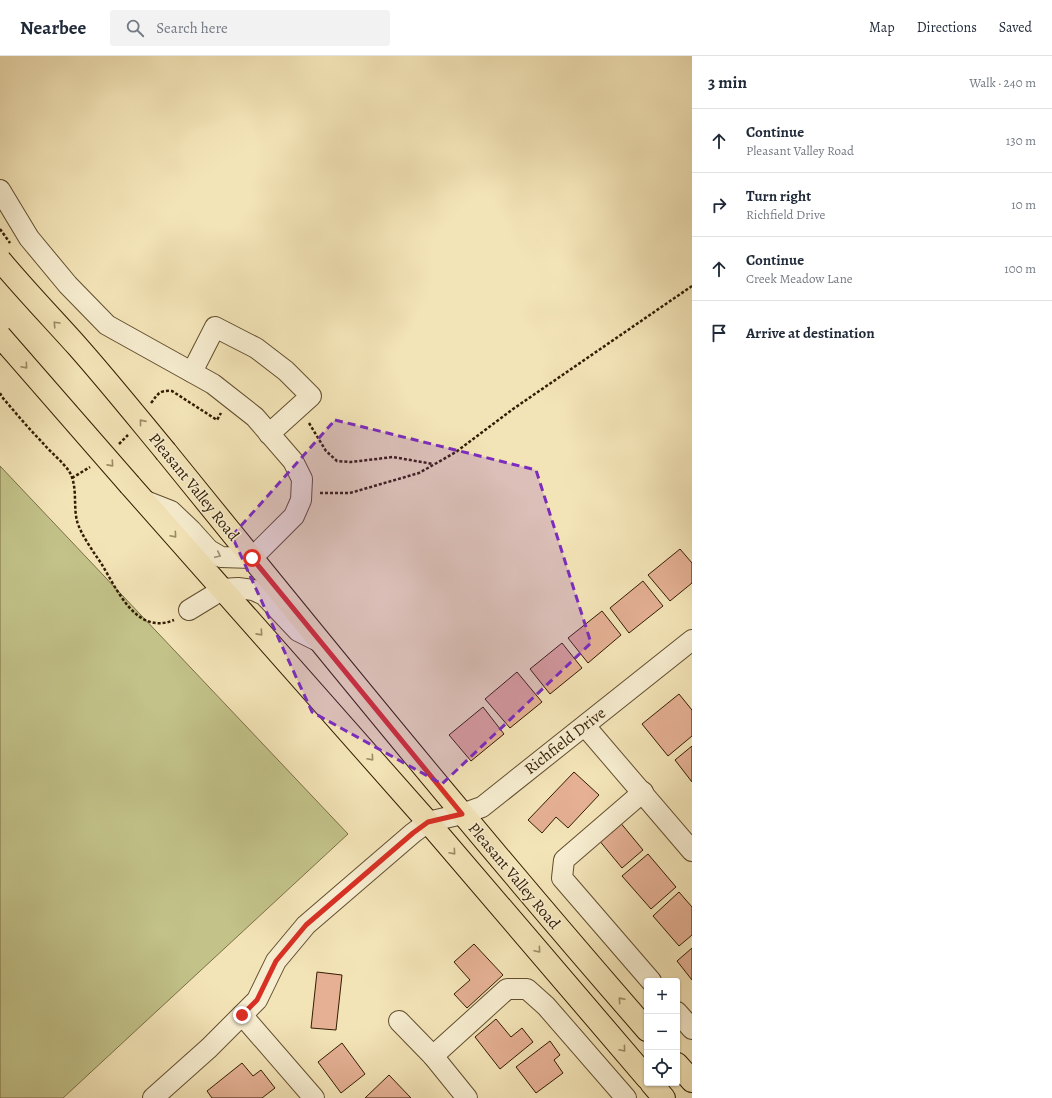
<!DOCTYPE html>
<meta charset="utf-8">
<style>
body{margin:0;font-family:Alegreya,serif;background:#f2f2f3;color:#1f2937}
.controls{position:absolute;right:12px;bottom:12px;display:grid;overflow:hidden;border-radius:4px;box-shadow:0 1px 3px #0004}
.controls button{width:36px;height:36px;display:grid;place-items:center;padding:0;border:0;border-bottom:1px solid #e0e1e3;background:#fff;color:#1f2937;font:20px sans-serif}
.stop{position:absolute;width:12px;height:12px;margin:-9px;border:3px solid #d93025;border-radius:50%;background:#fff}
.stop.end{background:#d93025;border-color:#fff;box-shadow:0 1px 4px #0008}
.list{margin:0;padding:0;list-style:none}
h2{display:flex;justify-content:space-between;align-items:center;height:52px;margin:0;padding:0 16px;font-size:17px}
h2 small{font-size:13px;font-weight:400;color:#747a83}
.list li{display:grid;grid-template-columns:26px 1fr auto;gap:12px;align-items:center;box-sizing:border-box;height:64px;padding:0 16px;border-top:1px solid #e0e1e3}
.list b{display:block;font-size:15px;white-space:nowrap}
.list p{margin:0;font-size:13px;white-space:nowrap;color:#747a83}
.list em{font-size:13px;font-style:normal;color:#747a83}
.icon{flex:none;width:22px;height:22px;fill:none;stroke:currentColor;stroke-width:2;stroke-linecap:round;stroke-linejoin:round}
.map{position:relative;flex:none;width:692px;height:1042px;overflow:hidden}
header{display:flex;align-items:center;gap:24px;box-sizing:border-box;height:56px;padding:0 20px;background:#fff;border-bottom:1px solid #e0e1e3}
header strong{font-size:19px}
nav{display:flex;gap:22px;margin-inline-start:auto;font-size:14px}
.search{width:280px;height:36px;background:#f2f2f3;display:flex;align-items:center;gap:10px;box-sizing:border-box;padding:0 14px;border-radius:4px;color:#747a83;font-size:15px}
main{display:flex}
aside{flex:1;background:#fff}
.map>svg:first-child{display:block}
.green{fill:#c2c289;stroke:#7a6f45}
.building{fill:#e5b094;stroke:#321c01}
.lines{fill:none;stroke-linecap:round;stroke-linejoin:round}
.minor-casing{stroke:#624e2e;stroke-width:22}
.major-casing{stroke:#321c01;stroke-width:24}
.path{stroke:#321c01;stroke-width:2.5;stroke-dasharray:3 2;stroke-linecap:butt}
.minor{stroke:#f7edd0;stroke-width:20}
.major{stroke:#f3e4b7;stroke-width:22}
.major-bridge-casing{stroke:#321c01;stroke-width:24;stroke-linecap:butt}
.path-bridge{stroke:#321c01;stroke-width:2.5;stroke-dasharray:3 2;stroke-linecap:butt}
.major-bridge{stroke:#f3e4b7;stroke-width:22}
.oneway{stroke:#9c8a65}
.oneway2{stroke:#9e8f73}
.route{stroke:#d93025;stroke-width:5}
.marked{fill:#7b2cbf;fill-opacity:0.2;stroke:#7b2cbf;stroke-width:3;stroke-dasharray:8 5;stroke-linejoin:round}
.labels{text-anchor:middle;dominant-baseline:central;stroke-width:3;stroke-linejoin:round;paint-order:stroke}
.street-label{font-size:16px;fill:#321c01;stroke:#f7edd0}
</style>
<header>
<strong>Nearbee</strong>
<div class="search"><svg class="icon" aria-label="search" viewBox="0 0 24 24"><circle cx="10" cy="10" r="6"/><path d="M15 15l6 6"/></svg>Search here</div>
<nav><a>Map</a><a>Directions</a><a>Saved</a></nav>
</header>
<main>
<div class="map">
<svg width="692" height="1042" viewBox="0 0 692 1042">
<rect width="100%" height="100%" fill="#f3e4b7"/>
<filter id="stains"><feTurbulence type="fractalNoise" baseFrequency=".005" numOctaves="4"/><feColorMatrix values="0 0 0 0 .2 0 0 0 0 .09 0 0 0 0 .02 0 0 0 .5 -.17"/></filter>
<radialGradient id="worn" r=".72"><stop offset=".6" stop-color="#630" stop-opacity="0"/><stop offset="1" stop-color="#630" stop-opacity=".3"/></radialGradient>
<path class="green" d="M0,410L348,778L63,1042H0Z"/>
<g class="building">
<path d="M680,493L692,507V527L670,545L648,519Z"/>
<path d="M643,525L663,550L629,577L610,552Z"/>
<path d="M602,555L621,579L588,607L568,582Z"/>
<path d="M562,587L582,612L550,638L530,613Z"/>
<path d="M517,616L542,646L510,672L485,643Z"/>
<path d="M679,638L692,654V680L668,700L642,668Z"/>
<path d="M483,651L504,678L471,705L449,679Z"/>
<path d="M692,690V726L675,704Z"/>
<path d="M574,716L599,739L568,772L556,761L542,777L528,764Z"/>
<path d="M619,765L643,794L622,812L598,783Z"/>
<path d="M648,798L676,831L651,853L622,820Z"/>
<path d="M679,836L692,851V879L679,890L653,860Z"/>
<path d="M474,888L503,919L467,952L454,938L470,924L454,906Z"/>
<path d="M692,892V924L677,905Z"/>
<path d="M317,916L342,919L336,974L311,972Z"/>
<path d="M496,963L511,981L522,972L533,986L500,1013L475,981Z"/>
<path d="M550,985L560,999L554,1004L563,1017L536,1037L516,1011Z"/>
<path d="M342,987L365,1018L341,1037L318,1006Z"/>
<path d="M242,1007L253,1020L261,1014L275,1032L262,1042H212L207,1035Z"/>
<path d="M389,1019L411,1042H365Z"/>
</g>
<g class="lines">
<g class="minor-casing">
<g id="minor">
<path d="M0,134L29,182L68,229L107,269L213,328L255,361L293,405L302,423L301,444L294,460L252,502L221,501L209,494L191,474L171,455L143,444"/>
<path d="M192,316L215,271L256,292L286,315L311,340L269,378"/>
<path d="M189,554L212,540L221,533L238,532L253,534L264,539L298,575L320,586"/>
<path d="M585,670L692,795"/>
<path d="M643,736L564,804L562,822L651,925"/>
<path d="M677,956L692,973"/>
<path d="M242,959L314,1042"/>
<path d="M399,965L433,1000L467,1042"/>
<path d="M433,1000L507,933H527L546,950L626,1042"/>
<path d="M153,1042L209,992L257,944L276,905L306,869L413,777L428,766L462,758L482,751L692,584"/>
</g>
</g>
<g class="major-casing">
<g id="major">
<path d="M166,396C324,591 482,785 647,974"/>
<path d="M130,429L428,766L647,1022"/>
<path d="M677,1008L692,1025"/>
<path d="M651,1027L664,1042"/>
</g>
</g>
<g class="path">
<path d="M0,337L2,341C15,356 28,372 42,386C50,396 62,405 69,415C78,430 73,449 77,465C80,477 94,497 101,507C117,533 136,580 174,564"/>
<path d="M151,347C158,338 159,334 172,335L217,364L221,357"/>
<path d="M309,367L326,395L337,405L351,406L393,401L433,408"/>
<path d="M119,388L128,379"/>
<path d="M72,422L90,411"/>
<path d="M320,437H350L419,417L456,396L513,353L692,230"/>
</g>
<use href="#minor" class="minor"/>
<use href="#major" class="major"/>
<g class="major-bridge-casing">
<g id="major-bridge">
<path d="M0,204C25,234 52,262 78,291C108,325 137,361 166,396"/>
<path d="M0,280L130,429"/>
</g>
</g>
<path class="path-bridge" d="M0,173L10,187"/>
<use href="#major-bridge" class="major-bridge"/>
</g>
<defs><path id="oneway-chevron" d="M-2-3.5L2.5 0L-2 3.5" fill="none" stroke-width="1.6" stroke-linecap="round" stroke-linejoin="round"/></defs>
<g class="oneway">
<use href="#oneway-chevron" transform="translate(56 268) rotate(-133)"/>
<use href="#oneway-chevron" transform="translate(25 310) rotate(49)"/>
<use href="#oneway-chevron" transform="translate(142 366) rotate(-129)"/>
<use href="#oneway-chevron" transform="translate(111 408) rotate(48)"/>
<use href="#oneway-chevron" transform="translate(174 479) rotate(49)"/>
<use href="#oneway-chevron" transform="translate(260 577) rotate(48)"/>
<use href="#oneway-chevron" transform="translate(371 702) rotate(49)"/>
<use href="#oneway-chevron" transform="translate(453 796) rotate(49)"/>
<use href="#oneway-chevron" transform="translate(538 894) rotate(50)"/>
<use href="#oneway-chevron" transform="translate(621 944) rotate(-131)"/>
<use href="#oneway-chevron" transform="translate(623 993) rotate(50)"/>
</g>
<use class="oneway2" href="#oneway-chevron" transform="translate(218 499) rotate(25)"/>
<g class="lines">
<path class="route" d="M242,959L257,944L276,905L306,869L413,777L428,766L462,758L252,502"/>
</g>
<path class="marked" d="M335,364L536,414L591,587L442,728L312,656L232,480Z"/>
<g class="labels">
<g class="street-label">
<text transform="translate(194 431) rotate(51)">Pleasant Valley Road</text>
<text transform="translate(565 685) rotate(-38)">Richfield Drive</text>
<text transform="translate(514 820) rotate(50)">Pleasant Valley Road</text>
</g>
</g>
<rect width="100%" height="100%" filter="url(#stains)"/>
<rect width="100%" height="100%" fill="url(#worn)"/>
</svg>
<div class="controls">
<button>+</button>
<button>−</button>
<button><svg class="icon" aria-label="locate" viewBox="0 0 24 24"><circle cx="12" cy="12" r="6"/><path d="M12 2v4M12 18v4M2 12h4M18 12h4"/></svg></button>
</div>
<div class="stop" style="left:252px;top:502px"></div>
<div class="stop end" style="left:242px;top:959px"></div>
</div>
<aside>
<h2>3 min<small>Walk · 240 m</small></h2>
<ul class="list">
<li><svg class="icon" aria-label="ahead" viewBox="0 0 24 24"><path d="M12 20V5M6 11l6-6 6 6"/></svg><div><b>Continue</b><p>Pleasant Valley Road</p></div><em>130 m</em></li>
<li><svg class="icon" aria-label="right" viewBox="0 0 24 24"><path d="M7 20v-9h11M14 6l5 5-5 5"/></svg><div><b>Turn right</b><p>Richfield Drive</p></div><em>10 m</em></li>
<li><svg class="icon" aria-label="ahead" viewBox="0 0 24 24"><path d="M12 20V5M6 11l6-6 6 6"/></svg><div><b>Continue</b><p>Creek Meadow Lane</p></div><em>100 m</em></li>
<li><svg class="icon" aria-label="arrive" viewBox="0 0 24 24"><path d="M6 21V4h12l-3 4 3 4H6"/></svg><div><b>Arrive at destination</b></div></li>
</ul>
</aside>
</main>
